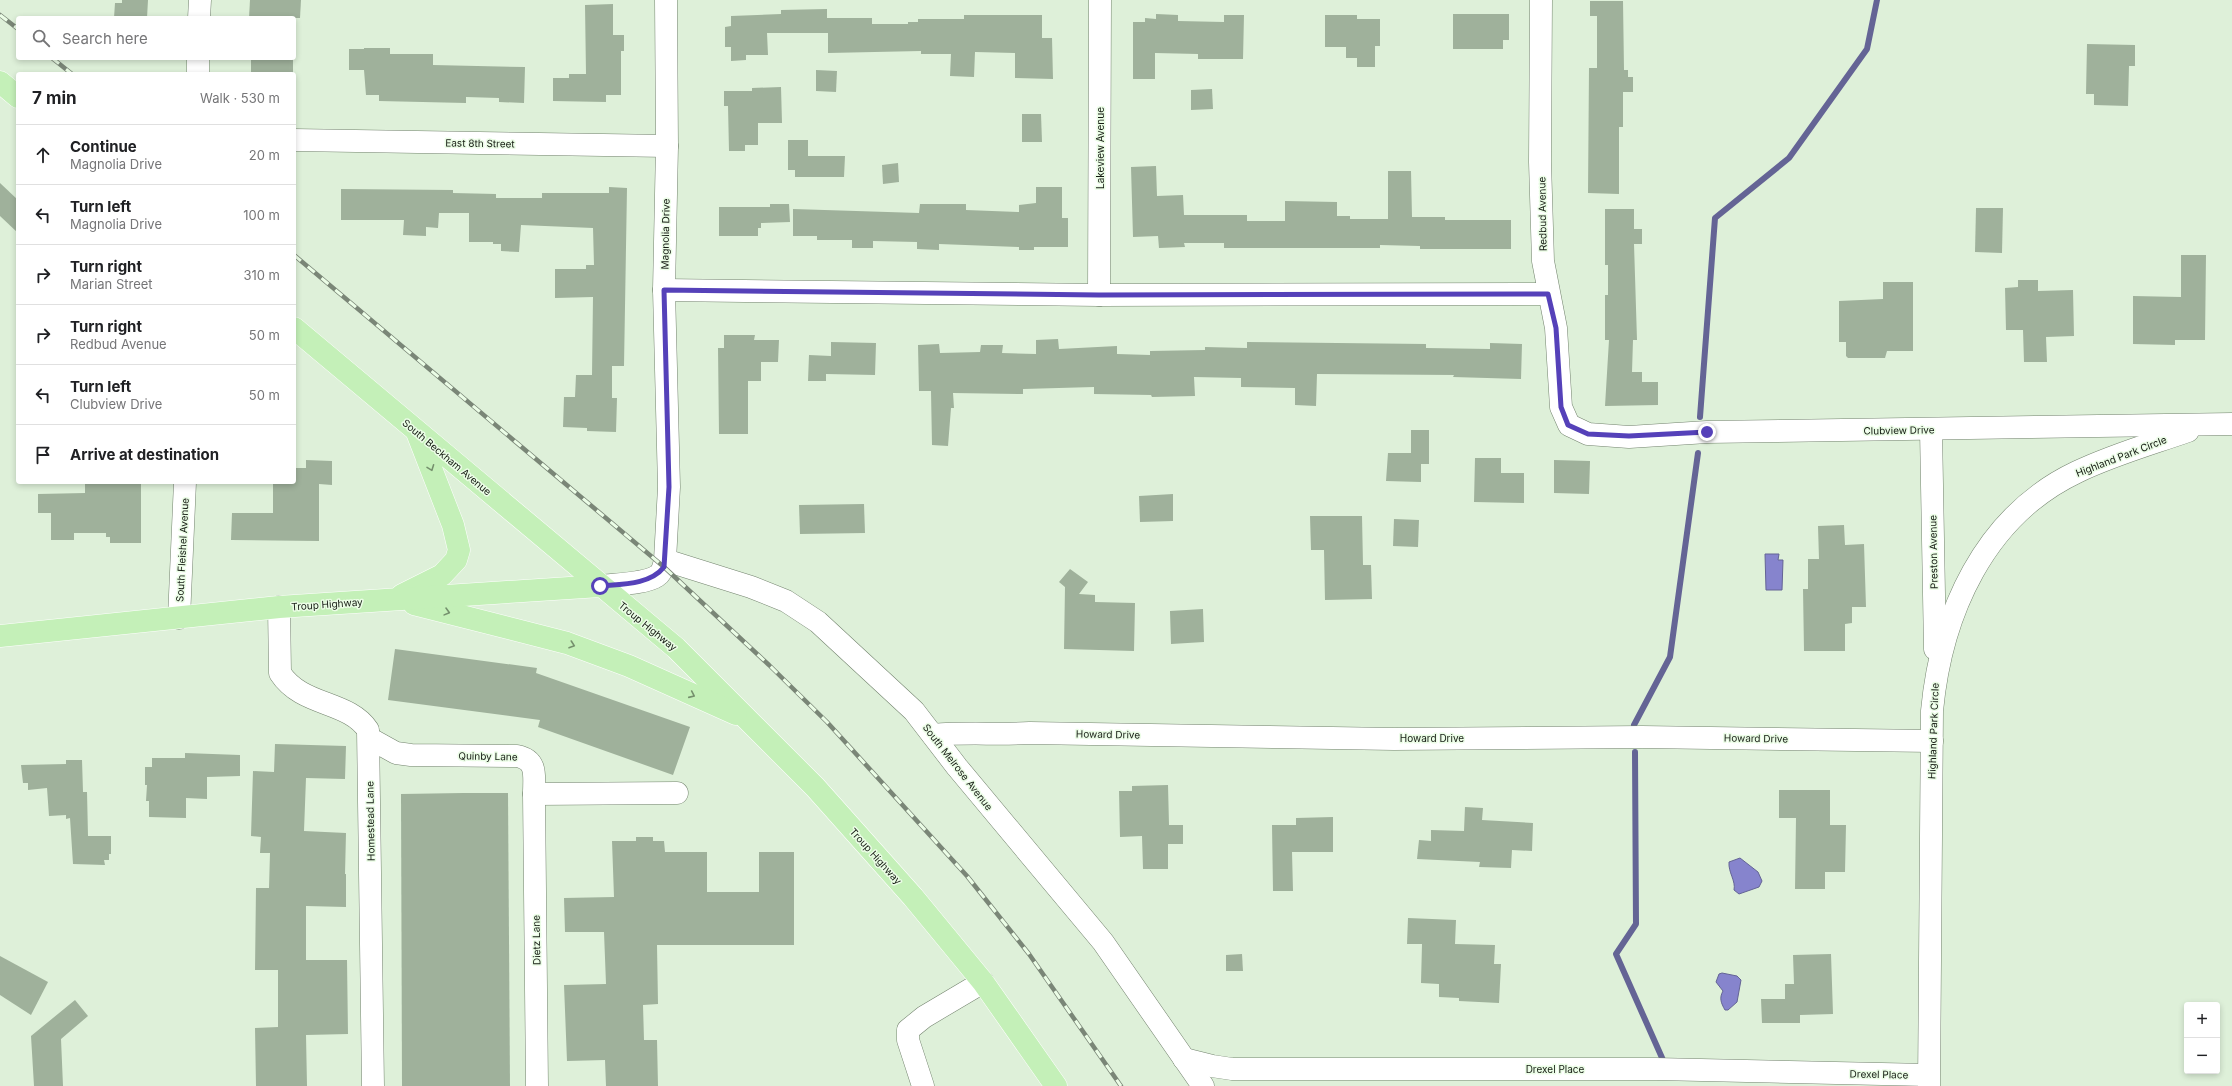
<!DOCTYPE html>
<meta charset="utf-8">
<style>
body{margin:0;font-family:Inter,sans-serif;background:#f2f2f2;color:#202124}
.controls{position:absolute;right:12px;bottom:12px;display:grid;overflow:hidden;border-radius:4px;box-shadow:0 2px 6px #0003}
.controls button{width:36px;height:36px;display:grid;place-items:center;padding:0;border:0;border-bottom:1px solid #e0e0e0;background:#fff;color:#202124;font:20px sans-serif}
.stop{position:absolute;width:12px;height:12px;margin:-9px;border:3px solid #5541b9;border-radius:50%;background:#fff}
.stop.end{background:#5541b9;border-color:#fff;box-shadow:0 1px 4px #0008}
.list{margin:0;padding:0;list-style:none}
h2{display:flex;justify-content:space-between;align-items:center;height:52px;margin:0;padding:0 16px;font-size:17px}
h2 small{font-size:13px;font-weight:400;color:#757577}
.list li{display:grid;grid-template-columns:26px 1fr auto;gap:12px;align-items:center;box-sizing:border-box;height:60px;padding:0 16px;border-top:1px solid #e0e0e0}
.list b{display:block;font-size:15px;white-space:nowrap}
.list p{margin:0;font-size:13px;white-space:nowrap;color:#757577}
.list em{font-size:13px;font-style:normal;color:#757577}
.icon{flex:none;width:22px;height:22px;fill:none;stroke:currentColor;stroke-width:2;stroke-linecap:round;stroke-linejoin:round}
.map{position:relative;flex:none;width:2232px;height:1086px;overflow:hidden}
.search{position:absolute;background:#fff;box-shadow:0 2px 6px #0003;left:16px;top:16px;width:280px;height:44px;display:flex;align-items:center;gap:10px;box-sizing:border-box;padding:0 14px;border-radius:4px;color:#757577;font-size:15px}
.panel{position:absolute;background:#fff;box-shadow:0 2px 6px #0003;left:16px;top:72px;width:280px;height:412px;border-radius:4px}
.map>svg:first-child{display:block}
.water{fill:#8684cd;stroke:#646495}
.lines{fill:none;stroke-linecap:round;stroke-linejoin:round}
.stream{stroke:#646495;stroke-width:6}
.building{fill:#9fb19b}
.minor-casing{stroke:#73836e;stroke-width:23}
.major-casing{stroke:#fff;stroke-width:23}
.minor{stroke:#fff;stroke-width:22}
.major{stroke:#c4f0b8;stroke-width:22}
.rail-casing{stroke:#7a8677;stroke-width:4.5}
.rail{stroke:#ebfde6;stroke-width:3;stroke-dasharray:9;stroke-linecap:butt}
.oneway{stroke:#75906d}
.route{stroke:#5541b9;stroke-width:5}
.labels{text-anchor:middle;dominant-baseline:central;stroke-width:3;stroke-linejoin:round;paint-order:stroke}
.street-label{font-size:10px;fill:#141a12;stroke:#ebfde6}
</style>
<div class="map">
<svg width="2232" height="1086" viewBox="0 0 2232 1086">
<rect width="100%" height="100%" fill="#def0d9"/>
<g class="water">
<path d="M1765,554H1779L1778,560H1783L1782,590H1766Z"/>
<path d="M1740,858L1758,872L1762,881L1759,887L1739,894L1734,890C1736,881 1728,872 1729,862Z"/>
<path d="M1722,973L1737,976L1741,980L1737,1002L1728,1010H1725C1721,1003 1719,998 1723,991L1716,982L1719,974Z"/>
</g>
<g class="lines">
<g class="stream">
<path d="M1700,417L1715,218L1789,158L1867,49L1877,0"/>
<path d="M1634,725L1670,657L1698,453"/>
<path d="M1635,752L1636,924L1616,954L1663,1060"/>
</g>
</g>
<g class="building">
<path d="M122,0H148L147,18H114L115,3H122Z"/>
<path d="M250,0H301L300,18H249Z"/>
<path d="M1590,1H1623L1624,70H1628V77H1633V92H1623V127H1619V194L1588,193L1589,68H1597V16H1590Z"/>
<path d="M613,4V35H624V51H621V95H606V102L553,101V78H569V74H586L585,5Z"/>
<path d="M827,9V18H872V24H908V22H918V19H964V15H1042V38H1052L1053,79L1015,78V53L975,52L974,77L950,76L951,54H921V51L828,53V33H767L768,55H746V60L731,61V47H725V27L731,26V16L781,14V10Z"/>
<path d="M1156,14L1178,15V21L1224,22V15H1244L1243,59H1198V54L1155,53V79H1133V22H1145V18L1156,19Z"/>
<path d="M1453,14H1509V40H1503V49H1453Z"/>
<path d="M1325,15H1357V19H1380V46H1375V67H1357V58H1346V47H1325Z"/>
<path d="M2087,44L2135,45V66H2129L2128,106L2094,105V94H2086Z"/>
<path d="M364,48H390V54H433V65L525,67L524,103L499,102V98L466,97V103L379,101V95H366L364,70H349V49H364Z"/>
<rect x="251" y="58" width="42" height="16"/>
<path d="M816,70L837,71L836,92L816,91Z"/>
<path d="M781,87L782,123H758V145H745V151H729L728,106H724V91H752V88Z"/>
<path d="M1212,89L1213,109L1191,110V90Z"/>
<path d="M1022,114H1041L1042,142H1022Z"/>
<path d="M788,140H808V156H845L844,177H795V170H788Z"/>
<path d="M898,163L899,182L883,184L882,165Z"/>
<path d="M1156,166L1157,196L1183,195L1184,215H1247V221H1285V201L1337,202V216H1350V219H1388V171H1411L1412,217H1445V220H1511V249H1420V246L1380,245V248H1224V243H1184L1185,247L1159,248L1158,236L1133,237L1131,167Z"/>
<path d="M0,183L18,200V233L0,216Z"/>
<path d="M609,187L627,188L624,366H612V398H617L616,432L587,431V428L563,427L564,397H575L576,375H592L593,297L555,298V269H586V265H594L593,228L521,225L519,252L501,251V244H493V242H469V213H439L438,228L426,227V236L403,235L404,220H341V189L453,190V193L496,194V198H542V193H609Z"/>
<path d="M1036,187H1062V218H1068V247H1034V250H1019V247L939,244V250L917,249V242L873,241V248H852V240H817V236H793V209L919,213L920,204H966V210L1019,212V205L1036,203Z"/>
<path d="M770,204H789L790,222L761,223V228H758V236H719V207H770Z"/>
<path d="M1976,208H2003L2002,253L1975,252Z"/>
<path d="M1605,209H1634V229H1642V244H1634L1637,340H1633L1632,372H1642V382H1658V405L1605,406L1609,340H1605V295H1608V265H1605Z"/>
<path d="M2181,255H2206L2205,340H2175V345L2133,344V296L2181,297Z"/>
<path d="M2018,280H2038V291L2073,290L2074,336L2046,337L2047,362H2024L2023,330H2006L2005,288L2018,287Z"/>
<path d="M1883,282H1913V351H1887L1885,358H1848L1846,356V342H1839V301L1883,299Z"/>
<path d="M724,335H755L754,340H779L778,362H761V381H748V434H719L718,348H724Z"/>
<path d="M1058,339L1059,349L1117,346V354L1150,355V351L1205,350V347L1247,348V342L1426,344V348L1490,349V343L1522,344L1521,379L1453,377L1454,375L1317,374L1316,406L1295,405V388L1241,387V378L1194,377L1195,396L1152,397L1151,395L1094,394V387L1023,389V394L953,393L954,408H951L948,446L932,445L931,391H919L918,345L939,344L940,353L980,352L981,345H1003L1002,353L1036,354V340Z"/>
<path d="M831,342L876,343L875,375L826,374V381H808L809,355L831,356Z"/>
<path d="M1411,430H1429V464H1421V482L1386,481L1388,453H1411Z"/>
<path d="M1475,458H1501V473H1524V503L1474,502Z"/>
<path d="M306,460L332,461V485L319,484V541L231,540L232,513H273V482H294V468H306Z"/>
<path d="M1554,460L1590,461L1589,494L1554,493Z"/>
<path d="M85,482H141V543H110V537H106V533H74V540H51V513H38V494L85,493Z"/>
<path d="M1173,494V521L1140,522L1139,496Z"/>
<path d="M864,504L865,533L800,534L799,505Z"/>
<path d="M1310,516H1362L1363,565H1371L1372,599L1325,600L1324,550H1311Z"/>
<path d="M1394,519L1419,520L1418,547L1393,546Z"/>
<path d="M1844,525L1845,545L1864,544L1866,607H1852V623L1845,624V651H1804L1803,589H1808V559H1819L1818,526Z"/>
<path d="M1070,569L1088,582L1079,594L1095,595V602L1135,603L1134,651L1064,649L1065,587L1059,582Z"/>
<path d="M1203,609L1204,642L1171,644L1170,611Z"/>
<path d="M395,649L537,668L536,673L690,727L673,775L538,727L540,720L388,700Z"/>
<path d="M275,744L346,746L345,779L306,778L304,831L346,833L345,874H346V907L306,906V960H347L348,1034L306,1035L307,1086H256L255,1028L278,1027V970H255L256,888H269L270,853H260L261,837L251,836L253,771L274,772Z"/>
<path d="M185,753L240,755V776L207,777V799L186,798V818L149,817V801H146L147,785H145V767H152V758H185Z"/>
<path d="M66,760H82L83,792H87L88,836H111V854H109V860H104L105,865L73,864L70,818L66,819V815L49,816L47,788L28,790V783H23L21,765L66,764Z"/>
<path d="M1168,785L1169,825H1183V844H1168V869H1143L1142,836L1120,837L1119,791H1132V786Z"/>
<path d="M1779,790H1830V825H1846L1845,872H1825V889H1795L1796,818H1779Z"/>
<path d="M463,793H508L510,1086H402L401,794Z"/>
<path d="M1465,807L1483,808L1482,820L1533,823L1532,851L1512,850L1511,868L1479,867L1480,862L1417,859L1419,840L1431,841V830L1464,831Z"/>
<path d="M1333,817V852H1292L1293,891H1273L1272,825H1296V818Z"/>
<path d="M636,837H653V841H664L665,852H707V892H759V852H794V945H657L658,1004L643,1005L644,1040H657L658,1086H606L605,1060L567,1061L564,985L606,984L604,932H565L564,898L614,897L612,841H636Z"/>
<path d="M1408,918L1456,920L1455,944L1495,945L1494,964H1501L1499,1003L1459,1001V998L1439,997V984L1421,983L1422,944H1407Z"/>
<path d="M1242,954L1243,971H1226V955Z"/>
<path d="M1831,954L1833,1014L1800,1015V1023H1762L1761,999H1785V984H1794L1793,955Z"/>
<path d="M0,956L48,982L31,1015L0,995Z"/>
<path d="M75,1000L88,1016L61,1039L63,1086H34L31,1036Z"/>
</g>
<g class="lines">
<g class="minor-casing">
<g id="minor">
<path d="M1541,0L1540,162L1543,261L1556,328L1561,407L1569,425L1588,434L1629,437L1707,432L2232,424"/>
<path d="M199,18L200,0"/>
<path d="M198,74V58"/>
<path d="M294,140L667,146"/>
<path d="M664,290L1099,295L1548,294"/>
<path d="M1099,295L1100,0"/>
<path d="M1931,430L1935,649"/>
<path d="M665,560L751,587L786,601L818,622L914,711L957,767L1103,942L1203,1086"/>
<path d="M600,586C615,584 645,584 657,576C662,573 664,565 665,560L669,487L664,290L667,146L666,0"/>
<path d="M279,607L280,673C302,707 348,700 368,730L373,1086"/>
<path d="M179,618L185,482"/>
<path d="M933,735C966,732 998,735 1030,733L1394,739L1642,737L1932,741"/>
<path d="M369,738L396,753L411,755L517,756C538,760 534,776 534,794L537,1086"/>
<path d="M534,794L677,793"/>
<path d="M1184,1059L1212,1066L1232,1069H1656L1928,1075"/>
<path d="M923,1086L908,1040V1030L924,1017L983,982"/>
<path d="M1929,1086L1932,711C1941,614 1984,516 2077,472C2112,455 2151,444 2188,431"/>
</g>
</g>
<g class="major-casing">
<g id="major">
<path d="M0,82L18,97"/>
<path d="M294,328L676,648L815,787L913,897L983,982L1056,1086"/>
<path d="M402,595L442,575L456,560L459,550L453,525L418,435"/>
<path d="M414,604L567,643L629,666L736,714"/>
<path d="M0,636L279,607L600,586"/>
</g>
</g>
<use href="#minor" class="minor"/>
<use href="#major" class="major"/>
<g class="rail-casing">
<g id="rail">
<path d="M0,15L18,29"/>
<path d="M52,58L72,74"/>
<path d="M294,255L664,567L769,665L827,722L967,876L1029,954L1121,1086"/>
</g>
</g>
<use href="#rail" class="rail"/>
</g>
<defs><path id="oneway-chevron" d="M-2-3.5L2.5 0L-2 3.5" fill="none" stroke-width="1.6" stroke-linecap="round" stroke-linejoin="round"/></defs>
<g class="oneway">
<use href="#oneway-chevron" transform="translate(431 468) rotate(69)"/>
<use href="#oneway-chevron" transform="translate(447 612) rotate(15)"/>
<use href="#oneway-chevron" transform="translate(572 645) rotate(19)"/>
<use href="#oneway-chevron" transform="translate(692 695) rotate(24)"/>
</g>
<g class="lines">
<path class="route" d="M600,586C621,584 650,585 664,567L669,487L664,290L1099,295L1548,294L1556,328L1561,407L1568,425L1588,434L1629,436L1707,432"/>
</g>
<g class="labels">
<g class="street-label">
<text transform="translate(480 143) rotate(1)">East 8th Street</text>
<text transform="translate(1100 148) rotate(-90)">Lakeview Avenue</text>
<text transform="translate(1542 214) rotate(-91)">Redbud Avenue</text>
<text transform="translate(665 234) rotate(-89)">Magnolia Drive</text>
<text transform="translate(1899 430) rotate(-1)">Clubview Drive</text>
<text transform="translate(2121 456) rotate(-21)">Highland Park Circle</text>
<text transform="translate(447 457) rotate(40)">South Beckham Avenue</text>
<text transform="translate(182 550) rotate(-87)">South Fleishel Avenue</text>
<text transform="translate(1933 552) rotate(-91)">Preston Avenue</text>
<text transform="translate(327 604) rotate(-4)">Troup Highway</text>
<text transform="translate(648 626) rotate(39)">Troup Highway</text>
<text transform="translate(1933 731) rotate(-88)">Highland Park Circle</text>
<text transform="translate(1108 734) rotate(1)">Howard Drive</text>
<text x="1432" y="738">Howard Drive</text>
<text transform="translate(1756 738) rotate(1)">Howard Drive</text>
<text transform="translate(488 756) rotate(1)">Quinby Lane</text>
<text transform="translate(958 767) rotate(52)">South Melrose Avenue</text>
<text transform="translate(370 821) rotate(-91)">Homestead Lane</text>
<text transform="translate(876 856) rotate(48)">Troup Highway</text>
<text transform="translate(536 940) rotate(-91)">Dietz Lane</text>
<text x="1555" y="1069">Drexel Place</text>
<text transform="translate(1879 1074) rotate(1)">Drexel Place</text>
</g>
</g>
</svg>
<div class="controls">
<button>+</button>
<button>−</button>
</div>
<div class="stop" style="left:600px;top:586px"></div>
<div class="stop end" style="left:1707px;top:432px"></div>
<div class="search"><svg class="icon" aria-label="search" viewBox="0 0 24 24"><circle cx="10" cy="10" r="6"/><path d="M15 15l6 6"/></svg>Search here</div>
<section class="panel">
<h2>7 min<small>Walk · 530 m</small></h2>
<ul class="list">
<li><svg class="icon" aria-label="ahead" viewBox="0 0 24 24"><path d="M12 20V5M6 11l6-6 6 6"/></svg><div><b>Continue</b><p>Magnolia Drive</p></div><em>20 m</em></li>
<li><svg class="icon" aria-label="left" viewBox="0 0 24 24"><path d="M17 20v-9H6M10 6l-5 5 5 5"/></svg><div><b>Turn left</b><p>Magnolia Drive</p></div><em>100 m</em></li>
<li><svg class="icon" aria-label="right" viewBox="0 0 24 24"><path d="M7 20v-9h11M14 6l5 5-5 5"/></svg><div><b>Turn right</b><p>Marian Street</p></div><em>310 m</em></li>
<li><svg class="icon" aria-label="right" viewBox="0 0 24 24"><path d="M7 20v-9h11M14 6l5 5-5 5"/></svg><div><b>Turn right</b><p>Redbud Avenue</p></div><em>50 m</em></li>
<li><svg class="icon" aria-label="left" viewBox="0 0 24 24"><path d="M17 20v-9H6M10 6l-5 5 5 5"/></svg><div><b>Turn left</b><p>Clubview Drive</p></div><em>50 m</em></li>
<li><svg class="icon" aria-label="arrive" viewBox="0 0 24 24"><path d="M6 21V4h12l-3 4 3 4H6"/></svg><div><b>Arrive at destination</b></div></li>
</ul>
</section>
</div>
